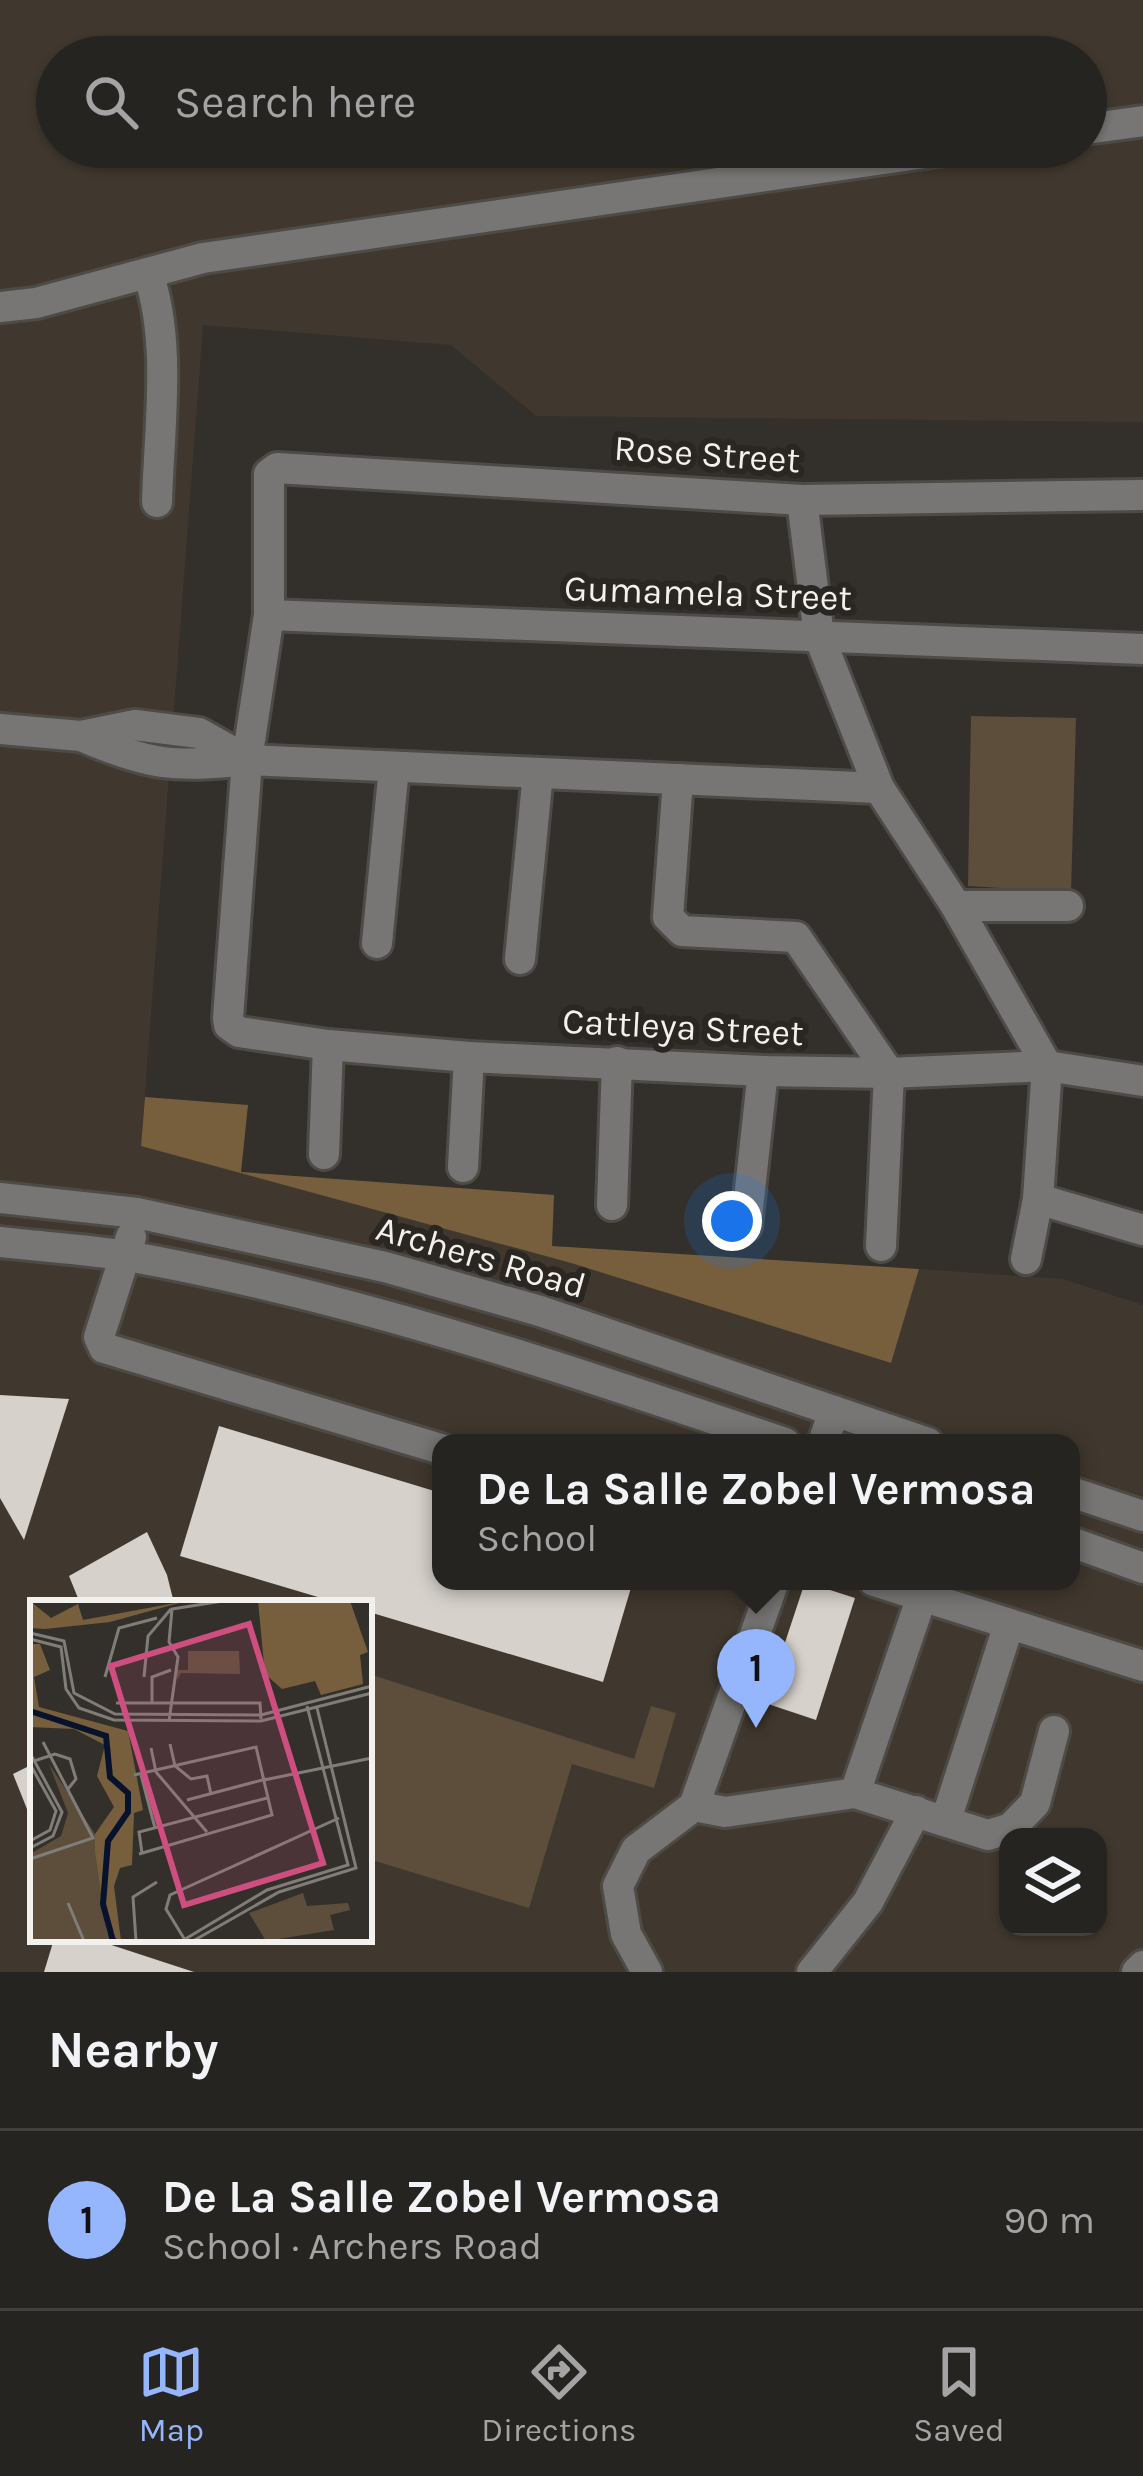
<!DOCTYPE html>
<meta charset="utf-8">
<style>
body{margin:0;font-family:Karla,sans-serif;background:#32302d;color:#f1f3f6}
.controls{position:absolute;right:36px;bottom:36px;display:grid;overflow:hidden;border-radius:24px;box-shadow:0 3px 9px #0004}
.controls button{width:108px;height:108px;display:grid;place-items:center;padding:0;border:0;border-bottom:3px solid #42413e;background:#262420;color:#f1f3f6;font:60px sans-serif}
.you{position:absolute;left:732px;top:1221px;width:42px;height:42px;margin:-30px;border:9px solid #fff;border-radius:50%;background:#1a73e8;box-shadow:0 0 0 18px #1a73e833}
.badge{display:grid;place-items:center;width:78px;height:78px;border-radius:50%;background:#95b6fd;color:#111;font-size:39px;font-weight:700}
.pin{position:absolute;translate:-50% -99px;filter:drop-shadow(0 3px 6px #0008)}
.pin::after{content:'';position:absolute;top:63px;width:42px;height:36px;background:inherit;clip-path:polygon(0 0,100% 0,50% 100%)}
.popup{position:absolute;left:432px;top:1434px;width:648px;height:156px;box-sizing:border-box;display:grid;place-content:center;border-radius:24px;background:#262420;filter:drop-shadow(0 3px 9px #0005);font-size:39px;white-space:nowrap;color:#a4a4a5}
.popup b{font-size:45px;color:#f1f3f6}
.popup::after{content:'';position:absolute;left:50%;top:100%;margin-left:-24px;border:24px solid transparent;border-top-color:#262420}
.list{margin:0;padding:0;list-style:none}
h2{display:flex;justify-content:space-between;align-items:center;height:156px;margin:0;padding:0 48px;font-size:51px}
h2 small{font-size:39px;font-weight:400;color:#a4a4a5}
.list li{display:grid;grid-template-columns:78px 1fr auto;gap:36px;align-items:center;box-sizing:border-box;height:180px;padding:0 48px;border-top:3px solid #42413e}
.list b{display:block;font-size:45px;white-space:nowrap}
.list p{margin:0;font-size:39px;white-space:nowrap;color:#a4a4a5}
.list em{font-size:39px;font-style:normal;color:#a4a4a5}
.icon{flex:none;width:66px;height:66px;fill:none;stroke:currentColor;stroke-width:2;stroke-linecap:round;stroke-linejoin:round}
.map{position:relative;flex:none;width:1143px;height:1972px;overflow:hidden}
.search{position:absolute;background:#262420;box-shadow:0 3px 9px #0004;left:36px;right:36px;top:36px;height:132px;display:flex;align-items:center;gap:30px;box-sizing:border-box;padding:0 42px;border-radius:66px;color:#a4a4a5;font-size:45px}
.sheet{height:336px;background:#262420}
nav{display:flex;justify-content:space-around;align-items:center;box-sizing:border-box;height:168px;border-top:3px solid #42413e;background:#262420;font-size:33px;color:#a4a4a5}
nav a{display:grid;justify-items:center;gap:6px}
nav .on{color:#95b6fd}
.map>svg:first-child{display:block}
.built{fill:#40382e;fill-rule:evenodd}
.green{fill:#5c4e3b}
.forest{fill:#775f3e}
.building{fill:#d6d1cb}
.lines{fill:none;stroke-linecap:round;stroke-linejoin:round}
.minor-casing{stroke:#4e4b46;stroke-width:36}
.minor{stroke:#787674;stroke-width:30}
.labels{text-anchor:middle;dominant-baseline:central;stroke-width:12;stroke-linejoin:round;paint-order:stroke}
.street-label{font-size:36px;fill:#f3f1ed;stroke:#2a2621}
.inset-river{fill:none;stroke:#07122d;stroke-width:6}
.inset-road{fill:none;stroke:#807d79;stroke-width:3}
.view{fill:#ce4e80;fill-opacity:0.15;stroke:#ce4e80;stroke-width:6}
.inset-edge{fill:none;stroke:#f3f1ed;stroke-width:6}
</style>
<div class="map">
<svg width="1143" height="1972" viewBox="0 0 1143 1972">
<rect width="100%" height="100%" fill="#33302b"/>
<path class="built" d="M0,0H1143V422L536,416L451,345L203,325L141,1145L571,1263L890,1363L919,1269L1063,1279L1143,1305V1972H0ZM57,57H1086V147H57ZM441,1443H1071V1581H441ZM33,1603H369V1939H33ZM1008,1837H1098V1927H1008Z"/>
<g class="green">
<path d="M971,716L1076,718L1071,892L968,886Z"/>
<path d="M369,1674L634,1759L651,1706L676,1713L654,1788L572,1764L529,1908L369,1859Z"/>
</g>
<path class="forest" d="M145,1097L248,1105L241,1172L554,1195L552,1246L919,1269L891,1363L571,1263L141,1146Z"/>
<g class="building">
<path d="M0,1395L69,1399L24,1540L0,1498Z"/>
<path d="M219,1426L441,1493V1581H633L603,1682L369,1612V1603H338L180,1556Z"/>
<path d="M147,1532L167,1575L174,1603H80L69,1576Z"/>
<path d="M805,1582L855,1598L816,1720L765,1703Z"/>
<path d="M33,1764V1824L13,1774Z"/>
<path d="M54,1939H93L194,1972H44Z"/>
</g>
<g class="lines">
<g class="minor-casing">
<g id="minor">
<path d="M1086,129L1143,121"/>
<path d="M148,273C172,343 159,428 157,502"/>
<path d="M0,307L36,303L203,258L966,147"/>
<path d="M1143,495L802,500L277,468L269,474V615L247,760L228,1018L229,1025L239,1032L328,1045L469,1057L763,1071L889,1073L1047,1066L1143,1081"/>
<path d="M802,500L819,636L879,788L956,906L1047,1066L1038,1199L1026,1259"/>
<path d="M269,615L1143,649"/>
<path d="M0,729L81,736L135,725L199,733L247,760"/>
<path d="M81,736C148,765 174,768 247,760L879,788"/>
<path d="M678,779L668,917L682,931L796,937L889,1073L881,1246"/>
<path d="M956,906H1068"/>
<path d="M377,943L394,767"/>
<path d="M520,959L538,773"/>
<path d="M324,1154L328,1045"/>
<path d="M463,1167L469,1057"/>
<path d="M0,1198L137,1213L385,1267L540,1311L928,1443"/>
<path d="M1038,1199L1143,1230"/>
<path d="M612,1205L617,1062"/>
<path d="M746,1226L763,1071"/>
<path d="M131,1237L99,1337L104,1348L441,1449"/>
<path d="M0,1242C42,1247 85,1249 127,1256C353,1296 569,1370 785,1443"/>
<path d="M823,1443L834,1411"/>
<path d="M1071,1492L1143,1516"/>
<path d="M1071,1542L1143,1568"/>
<path d="M874,1581L1143,1666"/>
<path d="M855,1793L988,1835L1011,1828L1035,1803L1054,1731"/>
<path d="M694,1806L725,1812L855,1793L922,1596"/>
<path d="M946,1820L1009,1624"/>
<path d="M647,1972L626,1934L618,1886L636,1850L694,1806L774,1581"/>
<path d="M812,1972L868,1902L916,1811"/>
<path d="M1137,1972L1143,1966"/>
</g>
</g>
<use href="#minor" class="minor"/>
</g>
<g class="labels">
<g class="street-label">
<text transform="translate(707 454) rotate(4)">Rose Street</text>
<text transform="translate(708 593) rotate(2)">Gumamela Street</text>
<text transform="translate(683 1027) rotate(3)">Cattleya Street</text>
<text transform="translate(481 1257) rotate(16)">Archers Road</text>
</g>
</g>
<g transform="translate(30 1600)">
<rect width="342" height="342" fill="#33302b"/>
<path d="M158,51H209L210,74L151,73L147,80V70H158ZM19,164L65,234L80,341H0V254L31,236L38,213ZM273,293L277,306L318,303L320,310L300,315L304,330L236,341L219,313Z" fill="#5c4e3b"/>
<path d="M0,1L21,18L48,4L53,20L156,1L80,22L15,29L0,28ZM228,1H320L338,52L330,55L333,84L291,95L285,81L252,89L235,74ZM0,44H10L20,70L4,77L9,107L98,131L113,210L104,213L102,265L90,268L84,286L91,341L77,333L65,251V234L84,207L67,176L75,145L44,129L0,127Z" fill="#775f3e"/>
<path class="inset-river" d="M0,2V52M0,111L76,136L80,177L98,193V212L78,241L73,304L83,341"/>
<path class="inset-road" d="M0,33L34,41L44,93L85,114L231,115L342,86M0,39L31,47L36,89L49,108L84,120L231,121L342,93M75,77L89,28L127,18M114,77L118,36L141,9M86,103H230L231,119M122,103V77L141,70M139,121L148,57L139,42L142,9L193,1M140,144L145,166L161,179L177,176L181,194M121,148L126,172L177,232M0,153L32,212L23,236L0,248M4,161L25,154L40,159L46,179L38,189M0,164L26,211L20,230L0,241M104,175L226,147L242,215L109,254M111,175L125,228M234,180L342,158M157,200L236,179M112,253L109,232L237,198M0,259L63,238L13,142M38,303L54,341M155,340L136,309L140,295L309,218M106,341L103,297L127,282M152,341L237,290L318,265L277,106M163,341L249,292L326,268L287,108"/>
<path class="view" d="M219,24L293,263L154,305L81,66Z"/>
<rect width="342" height="342" class="inset-edge"/>
</g>
</svg>
<div class="controls">
<button><svg class="icon" aria-label="layers" viewBox="0 0 24 24"><path d="M12 4l9 5-9 5-9-5zM3 14l9 5 9-5"/></svg></button>
</div>
<div class="you"></div>
<div class="pin badge" style="left:756px;top:1728px">1</div>
<div class="popup"><b>De La Salle Zobel Vermosa</b>School</div>
<div class="search"><svg class="icon" aria-label="search" viewBox="0 0 24 24"><circle cx="10" cy="10" r="6"/><path d="M15 15l6 6"/></svg>Search here</div>
</div>
<section class="sheet">
<h2>Nearby<small></small></h2>
<ul class="list">
<li><span class="badge">1</span><div><b>De La Salle Zobel Vermosa</b><p>School · Archers Road</p></div><em>90 m</em></li>
</ul>
</section>
<nav>
<a class="on"><svg class="icon" aria-label="map" viewBox="0 0 24 24"><path d="M3 6l6-2 6 2 6-2v14l-6 2-6-2-6 2zM9 4v14M15 6v14"/></svg>Map</a>
<a><svg class="icon" aria-label="directions" viewBox="0 0 24 24"><path d="M12 3l9 9-9 9-9-9zM9 14v-3h6M13 9l2 2-2 2"/></svg>Directions</a>
<a><svg class="icon" aria-label="saved" viewBox="0 0 24 24"><path d="M7 4h10v16l-5-4-5 4z"/></svg>Saved</a>
</nav>
